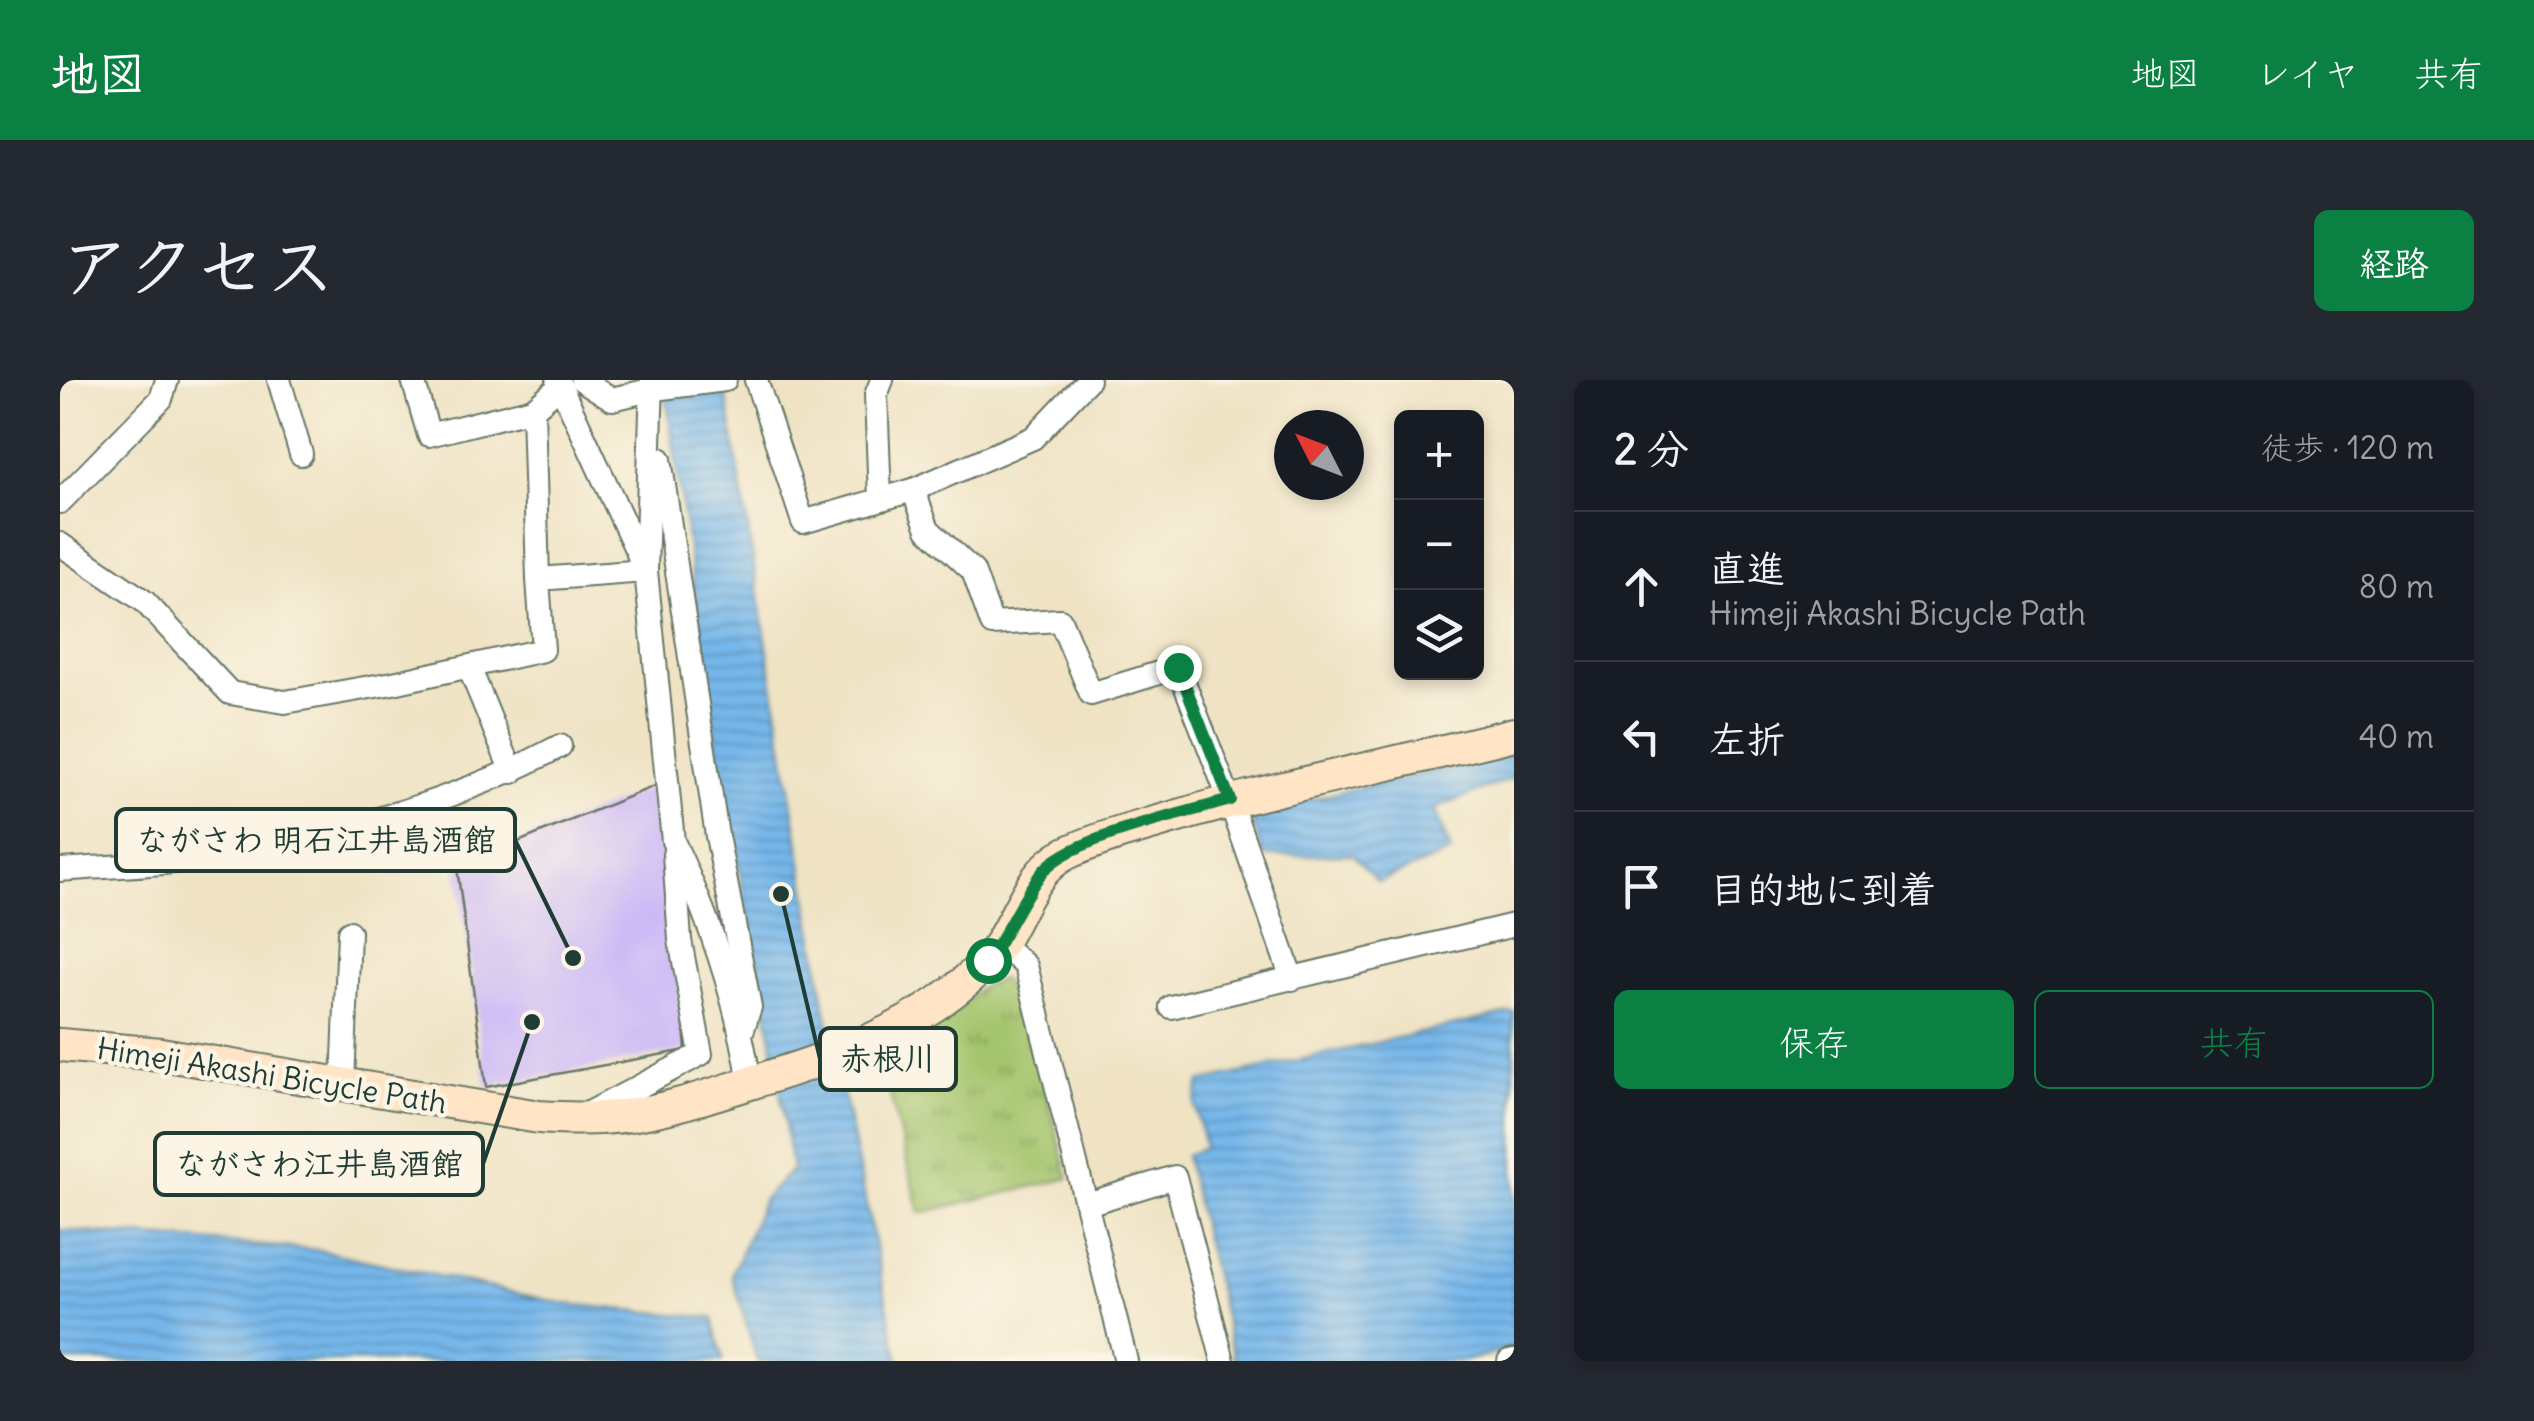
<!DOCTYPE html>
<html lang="ja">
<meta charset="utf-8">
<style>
body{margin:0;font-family:Delius,"Klee One",sans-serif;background:#242831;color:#f1f3f6}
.controls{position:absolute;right:30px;top:30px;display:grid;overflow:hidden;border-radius:15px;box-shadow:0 5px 15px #0003}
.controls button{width:90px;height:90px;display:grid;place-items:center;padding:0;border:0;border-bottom:2px solid #363941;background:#171b24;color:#f1f3f6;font:50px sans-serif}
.compass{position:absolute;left:1214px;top:30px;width:90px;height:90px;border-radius:50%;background:#171b24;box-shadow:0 5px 15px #0003;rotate:312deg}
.stop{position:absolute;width:30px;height:30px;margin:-22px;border:8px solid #0b8043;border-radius:50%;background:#fff}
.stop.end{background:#0b8043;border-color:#fff;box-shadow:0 2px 10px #0008}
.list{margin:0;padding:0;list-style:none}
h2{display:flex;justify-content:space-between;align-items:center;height:130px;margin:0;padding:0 40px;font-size:42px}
h2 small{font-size:32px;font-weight:400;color:#9ea1a6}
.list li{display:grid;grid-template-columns:65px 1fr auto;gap:30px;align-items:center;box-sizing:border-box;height:150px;padding:0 40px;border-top:2px solid #363941}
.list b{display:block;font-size:38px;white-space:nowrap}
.list p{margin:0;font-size:32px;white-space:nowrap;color:#9ea1a6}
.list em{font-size:32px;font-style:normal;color:#9ea1a6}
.actions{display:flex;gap:20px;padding:30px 40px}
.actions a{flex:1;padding:22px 0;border:2px solid #0b8043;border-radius:15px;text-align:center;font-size:35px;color:#0b8043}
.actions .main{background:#0b8043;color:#fff}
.icon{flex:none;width:55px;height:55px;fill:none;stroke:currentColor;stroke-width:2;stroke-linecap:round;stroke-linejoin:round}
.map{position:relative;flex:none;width:1454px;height:981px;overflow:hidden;border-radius:15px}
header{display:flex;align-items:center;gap:60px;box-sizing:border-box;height:140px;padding:0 50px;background:#0b8043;color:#fff}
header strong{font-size:48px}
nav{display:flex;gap:55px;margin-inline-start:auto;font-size:35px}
.intro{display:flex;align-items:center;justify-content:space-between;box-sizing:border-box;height:240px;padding:0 60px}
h1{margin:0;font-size:70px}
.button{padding:25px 45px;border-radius:15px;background:#0b8043;color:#fff;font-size:35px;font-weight:700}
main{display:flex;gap:60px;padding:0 60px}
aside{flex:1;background:#171b24;border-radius:15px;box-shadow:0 5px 15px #0003}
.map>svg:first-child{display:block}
.park{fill:url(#park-tufts);stroke:#628150;stroke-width:2.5}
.water{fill:url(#water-rules);stroke:#4a7a90;stroke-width:2.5}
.building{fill:#c8b4f8}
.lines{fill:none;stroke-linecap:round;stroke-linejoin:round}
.minor-casing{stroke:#687766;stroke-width:26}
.secondary-casing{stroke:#687766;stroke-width:36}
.minor{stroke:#fff;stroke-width:22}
.secondary{stroke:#ffe4c6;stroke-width:32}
.route{stroke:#0b8043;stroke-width:12}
.labels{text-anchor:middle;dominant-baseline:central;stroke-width:9;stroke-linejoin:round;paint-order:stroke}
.street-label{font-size:30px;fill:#1f3d34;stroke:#fcf5e5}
.leader{fill:none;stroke:#1f3d34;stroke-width:4}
.callout-dot{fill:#1f3d34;stroke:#fcf5e5;stroke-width:4}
.callout{fill:#fcf5e5;stroke:#1f3d34;stroke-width:4}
.callout-label{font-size:32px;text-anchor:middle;font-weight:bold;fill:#1f3d34}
</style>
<header>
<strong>地図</strong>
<nav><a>地図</a><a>レイヤ</a><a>共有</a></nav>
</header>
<div class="intro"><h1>アクセス</h1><a class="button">経路</a></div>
<main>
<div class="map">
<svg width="1454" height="981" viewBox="0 0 1454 981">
<defs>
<pattern id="park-tufts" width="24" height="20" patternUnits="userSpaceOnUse" patternTransform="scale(2.5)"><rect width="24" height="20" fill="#a4c56d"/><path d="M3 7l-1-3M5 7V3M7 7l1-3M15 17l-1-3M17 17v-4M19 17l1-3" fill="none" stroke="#85a15a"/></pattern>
<pattern id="water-rules" width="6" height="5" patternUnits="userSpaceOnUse" patternTransform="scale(2.5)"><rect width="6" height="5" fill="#76b7eb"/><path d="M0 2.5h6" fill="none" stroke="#6096bf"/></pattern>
</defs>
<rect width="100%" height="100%" fill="#fcf5e5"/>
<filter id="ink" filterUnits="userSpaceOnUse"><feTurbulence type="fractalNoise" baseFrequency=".01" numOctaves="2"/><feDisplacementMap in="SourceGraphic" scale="20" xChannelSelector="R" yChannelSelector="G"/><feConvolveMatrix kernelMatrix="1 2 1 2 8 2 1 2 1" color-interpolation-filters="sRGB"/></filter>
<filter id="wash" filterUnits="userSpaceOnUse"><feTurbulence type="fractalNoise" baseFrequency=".0048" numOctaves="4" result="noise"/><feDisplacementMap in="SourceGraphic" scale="40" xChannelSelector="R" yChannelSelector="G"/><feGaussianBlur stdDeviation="2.25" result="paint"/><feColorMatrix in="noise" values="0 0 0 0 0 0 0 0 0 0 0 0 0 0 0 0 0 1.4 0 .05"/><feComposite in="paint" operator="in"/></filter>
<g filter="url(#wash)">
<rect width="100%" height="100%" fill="#efe3c4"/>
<path class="park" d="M941,599L963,624L1009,798L860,833L822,683L896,630L921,607Z"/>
<g class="water">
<path d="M604,0H664L766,631L839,981H697L672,894L703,820L732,789L713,665L660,389Z"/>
<path d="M1454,372V398L1374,429L1391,472L1318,502L1292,474L1203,476L1192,438L1195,432Z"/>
<path d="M1454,632V969L1403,981H1175L1125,776L1144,768L1135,724L1140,702Z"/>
<path d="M0,850L258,870L505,924L653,938L663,981H0Z"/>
</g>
<g id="blocks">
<path class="building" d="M602,403L626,670L426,707L397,487Z"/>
</g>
</g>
<g filter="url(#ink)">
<use href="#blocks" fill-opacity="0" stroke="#687766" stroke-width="2.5"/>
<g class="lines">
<g class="minor-casing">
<g id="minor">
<path d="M219,0L241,74"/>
<path d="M353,0L369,55L473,29"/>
<path d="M498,0L586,191L613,461C649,537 677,620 690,703"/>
<path d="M522,0L552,19L594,9L665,0"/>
<path d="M696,0L743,142L853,110L973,58L1028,0"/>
<path d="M600,79L657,456L690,627L683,649"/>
<path d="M853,110L868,149L913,191L932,244L1000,240L1031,314L1118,287L1170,421L1232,599"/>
<path d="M820,119L816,15L822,0"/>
<path d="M0,122L101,19L107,0"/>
<path d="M0,164L84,221L170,313L225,322L333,303L483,270L478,199L586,191L592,0"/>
<path d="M478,199L473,29L500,6"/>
<path d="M409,287L452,392"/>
<path d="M0,490C48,486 98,486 145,478C267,457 391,425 500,366"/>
<path d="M940,563L966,586L1066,981"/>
<path d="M1111,627L1454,545"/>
<path d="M283,704L289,552"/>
<path d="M529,733L641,674L620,560L614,474"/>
<path d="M1027,824L1115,797L1163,981"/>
<path d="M1449,981L1454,980"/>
</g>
</g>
<g class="secondary-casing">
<path id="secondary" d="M0,665L101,674L479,737C509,739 540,740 570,735C610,729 648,716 687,704C773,677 863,649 927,581C957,549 965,493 1007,473C1041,457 1079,448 1115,437C1227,404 1341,383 1454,354"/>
</g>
<use href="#minor" class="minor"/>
<use href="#secondary" class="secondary"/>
</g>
</g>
<g class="lines" filter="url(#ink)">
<path class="route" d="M928,580C947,554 967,507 987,487C1019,456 1124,434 1170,420L1118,287"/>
</g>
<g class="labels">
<g class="street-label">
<text transform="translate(212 695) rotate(9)">Himeji Akashi Bicycle Path</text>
</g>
</g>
<path class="leader" d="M513 578L455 460M721 514L760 679M472 642L423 784"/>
<g class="callout-dot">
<circle cx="513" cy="578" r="10"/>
<circle cx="721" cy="514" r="10"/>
<circle cx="472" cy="642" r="10"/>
</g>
<g class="callout">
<rect x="56" y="429" width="399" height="62" rx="10"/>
<rect x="760" y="648" width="136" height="62" rx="10"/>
<rect x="95" y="753" width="328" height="62" rx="10"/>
</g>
<g class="callout-label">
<text x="256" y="471">ながさわ 明石江井島酒館</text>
<text x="828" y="690">赤根川</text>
<text x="259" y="795">ながさわ江井島酒館</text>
</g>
</svg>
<div class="controls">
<button>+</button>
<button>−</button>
<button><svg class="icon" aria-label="layers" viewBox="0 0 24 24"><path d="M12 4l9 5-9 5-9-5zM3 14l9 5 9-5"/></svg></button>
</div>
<svg class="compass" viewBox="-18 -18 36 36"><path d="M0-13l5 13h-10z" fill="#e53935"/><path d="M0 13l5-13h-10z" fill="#9ea1a6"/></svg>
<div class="stop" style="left:928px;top:580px"></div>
<div class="stop end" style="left:1118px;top:287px"></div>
</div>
<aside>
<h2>2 分<small>徒歩 · 120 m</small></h2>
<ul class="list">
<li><svg class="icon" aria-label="ahead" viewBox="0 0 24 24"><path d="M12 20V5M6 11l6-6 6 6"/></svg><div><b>直進</b><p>Himeji Akashi Bicycle Path</p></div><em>80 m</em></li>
<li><svg class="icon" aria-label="left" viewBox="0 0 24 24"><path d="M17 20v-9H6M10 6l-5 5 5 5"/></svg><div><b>左折</b></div><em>40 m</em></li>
<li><svg class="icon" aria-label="arrive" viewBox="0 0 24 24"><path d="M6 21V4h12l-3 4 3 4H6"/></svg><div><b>目的地に到着</b></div></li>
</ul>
<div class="actions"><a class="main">保存</a><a>共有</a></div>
</aside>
</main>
